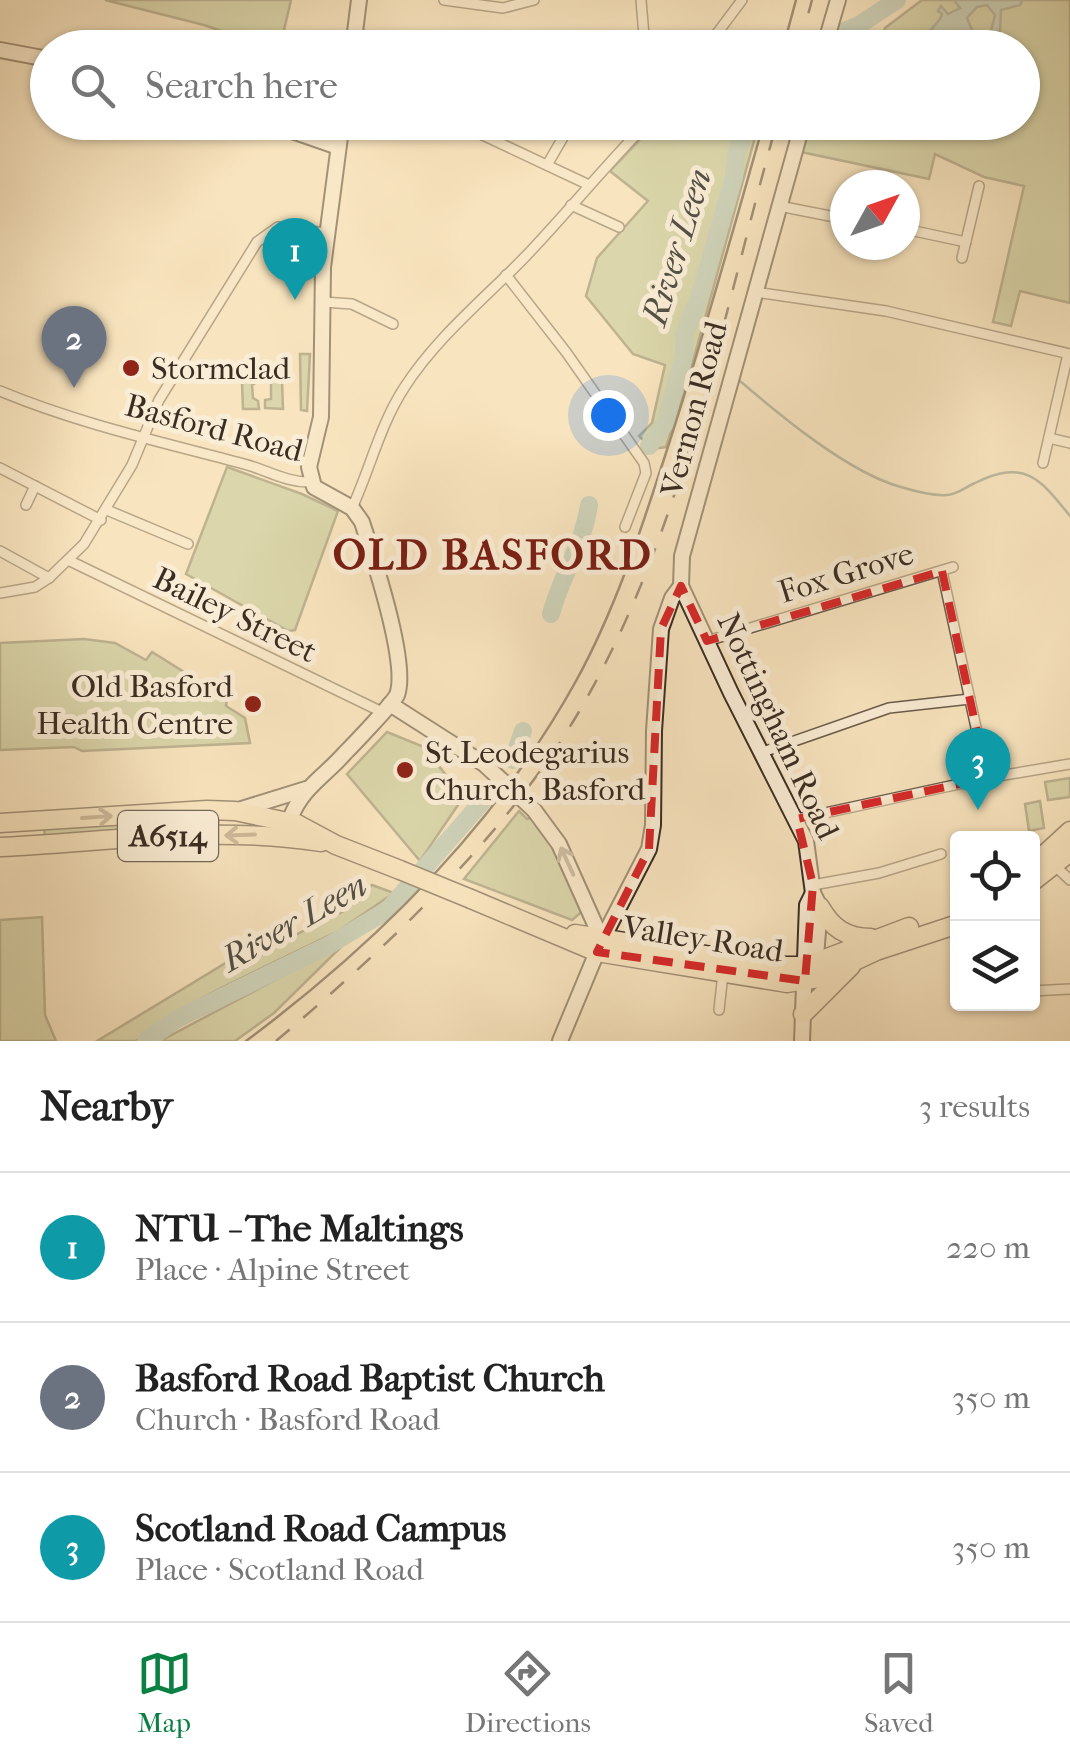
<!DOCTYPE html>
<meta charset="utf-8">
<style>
body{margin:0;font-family:"IM FELL French Canon",serif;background:#f6f6f6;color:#222}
.controls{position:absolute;right:30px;bottom:30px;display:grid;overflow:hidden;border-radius:10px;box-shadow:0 2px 8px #0004}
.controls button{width:90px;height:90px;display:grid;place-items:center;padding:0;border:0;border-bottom:2px solid #e0e0e0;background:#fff;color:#222;font:50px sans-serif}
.compass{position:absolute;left:830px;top:170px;width:90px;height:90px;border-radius:50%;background:#fff;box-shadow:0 2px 8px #0004;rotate:50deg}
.you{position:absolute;left:608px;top:415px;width:35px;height:35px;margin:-25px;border:8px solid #fff;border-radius:50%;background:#1a73e8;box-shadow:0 0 0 15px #1a73e833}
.badge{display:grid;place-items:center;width:65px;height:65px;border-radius:50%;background:#0b8043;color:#fff;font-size:32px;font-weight:700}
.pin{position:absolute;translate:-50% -82px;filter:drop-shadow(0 2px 5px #0008)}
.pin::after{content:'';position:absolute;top:52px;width:35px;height:30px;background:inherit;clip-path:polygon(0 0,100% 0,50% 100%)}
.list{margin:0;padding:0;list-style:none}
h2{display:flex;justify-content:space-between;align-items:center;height:130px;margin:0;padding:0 40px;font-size:42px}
h2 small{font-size:32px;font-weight:400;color:#767676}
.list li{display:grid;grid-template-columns:65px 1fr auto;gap:30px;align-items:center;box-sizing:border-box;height:150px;padding:0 40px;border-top:2px solid #e0e0e0}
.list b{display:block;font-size:38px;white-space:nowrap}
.list p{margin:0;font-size:32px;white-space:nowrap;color:#767676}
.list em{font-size:32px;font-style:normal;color:#767676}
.icon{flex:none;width:55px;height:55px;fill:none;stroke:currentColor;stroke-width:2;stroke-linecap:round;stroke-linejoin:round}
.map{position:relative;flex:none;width:1070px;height:1041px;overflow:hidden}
.search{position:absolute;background:#fff;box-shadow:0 2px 8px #0004;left:30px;right:30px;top:30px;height:110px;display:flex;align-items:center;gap:25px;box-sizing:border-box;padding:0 35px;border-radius:55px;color:#767676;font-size:38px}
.sheet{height:580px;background:#fff}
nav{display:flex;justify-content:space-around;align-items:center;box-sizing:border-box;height:140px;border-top:2px solid #e0e0e0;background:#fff;font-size:28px;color:#767676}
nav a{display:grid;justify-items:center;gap:5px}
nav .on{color:#0b8043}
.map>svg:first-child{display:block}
.green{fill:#b8c595;stroke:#79795c;stroke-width:2.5}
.water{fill:#9dbeb3;stroke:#758479;stroke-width:2.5}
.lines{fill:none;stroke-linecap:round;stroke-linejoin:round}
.stream{stroke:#758479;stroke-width:2.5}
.river{stroke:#9dbeb3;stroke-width:18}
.street-casing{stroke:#6a5b4a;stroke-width:12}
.secondary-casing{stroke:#3a2d23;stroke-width:18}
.highway-casing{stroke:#3a2d23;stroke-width:21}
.street{stroke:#faedd5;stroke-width:9}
.secondary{stroke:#faedd5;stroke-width:14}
.highway{stroke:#f8e4be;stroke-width:18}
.tram{stroke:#3a2d23;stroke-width:2.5}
.rail{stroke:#3a2d23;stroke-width:2.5;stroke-dasharray:18 18;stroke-linecap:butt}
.secondary-bridge-casing{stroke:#3a2d23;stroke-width:18;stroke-linecap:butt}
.highway-bridge-casing{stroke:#3a2d23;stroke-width:21;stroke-linecap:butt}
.secondary-bridge{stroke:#faedd5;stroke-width:14}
.highway-bridge{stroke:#f8e4be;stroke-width:18}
.oneway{stroke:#998870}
.oneway2{stroke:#9a8d7c}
.marked{fill:none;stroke:#d62828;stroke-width:8;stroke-dasharray:20 12;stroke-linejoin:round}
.poi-dot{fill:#8f2418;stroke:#faedd5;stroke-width:4}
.labels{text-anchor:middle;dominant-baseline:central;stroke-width:10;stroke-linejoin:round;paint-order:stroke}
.shield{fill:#faedd5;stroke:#746758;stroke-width:2.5}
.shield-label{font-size:30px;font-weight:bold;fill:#3a2d23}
.poi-label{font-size:32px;fill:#3a2d23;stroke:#faedd5;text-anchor:start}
.street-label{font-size:32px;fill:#3a2d23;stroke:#faedd5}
.water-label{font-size:35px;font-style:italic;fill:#535147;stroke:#faedd5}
.district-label{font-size:42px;font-weight:bold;letter-spacing:2.5px;fill:#7a1f14;stroke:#faedd5}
</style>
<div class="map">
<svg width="1070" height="1041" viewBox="0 0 1070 1041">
<rect width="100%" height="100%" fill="#f8e4be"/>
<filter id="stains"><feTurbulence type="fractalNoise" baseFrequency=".002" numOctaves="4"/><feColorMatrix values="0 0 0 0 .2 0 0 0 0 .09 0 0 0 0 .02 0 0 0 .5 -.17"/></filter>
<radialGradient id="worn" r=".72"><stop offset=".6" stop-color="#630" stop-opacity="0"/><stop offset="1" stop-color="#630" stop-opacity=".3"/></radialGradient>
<g class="green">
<path d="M105,0H291L280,47H268L204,25Z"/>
<path d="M922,0H1070V303L1020,291L1011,326L993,322L1024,186L984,177L935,154L929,179L801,152L809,123L1022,122V48L880,47L885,28Z"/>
<path d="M656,123H683L688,126L691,123H759L690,372L666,447L652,449L639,436L652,423L665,365L633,354L586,296L597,258L648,201L610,171Z"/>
<path d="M300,354H310L307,411L301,410Z"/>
<path d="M249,376H259V381L252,385L253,398L258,401L259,409H243L242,383Z"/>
<path d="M265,376H274L282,381L283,409L265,408V400L271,399V383L266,382Z"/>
<path d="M227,467L302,494L338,511L295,630L288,631L186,574Z"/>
<path d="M84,639L115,643L146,660L152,652L227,699L226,706L245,718L250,743L82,751L74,747L0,750V643Z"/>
<path d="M387,732L424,747L460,793V802L420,861L347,774Z"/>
<path d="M1070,778V797L1048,800L1045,782Z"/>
<path d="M1040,801L1044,828L1029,831L1025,804Z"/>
<path d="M519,811L527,819L532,817L550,837L584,910L572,920L464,879Z"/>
<path d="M219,817L217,828L45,838L44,826Z"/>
<path d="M372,885L394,893L338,931L221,988L182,1009L136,1041H97L234,958L238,963L344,911Z"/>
<path d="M42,917L45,1015L56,1041H0V920Z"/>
<path d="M345,943L274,1013L235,1041H160Z"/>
</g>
<path class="water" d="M954,0H1021L1022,1L1020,5L1001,10L1000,31L995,47H987L995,15L987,5L977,7L967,18L972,30L970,47H923L919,44L940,19L942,14L938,11L941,6L948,14L960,8Z"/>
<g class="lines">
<g class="stream">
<path d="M740,381C781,416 849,473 901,487C914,491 933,496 947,495C956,495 966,487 975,483C1024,459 1039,477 1070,516"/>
<path d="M677,384L687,379"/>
</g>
<g class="river">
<path d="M834,35L859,25L897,0"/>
<path d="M649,446L665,423L684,356V335L700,295L734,177L737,150L749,122"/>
<path d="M551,614C562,573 583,546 589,505"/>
<path d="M513,760L523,731"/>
<path d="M146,1041L177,1019L329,945L388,910L493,789"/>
</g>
<g class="street-casing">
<g id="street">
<path d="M444,0L503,8L534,0"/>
<path d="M641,0L645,48"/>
<path d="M706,48L742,0"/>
<path d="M455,122L589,185"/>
<path d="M547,165L572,122"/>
<path d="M571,205L619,227"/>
<path d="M779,206L845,219"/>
<path d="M905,229L966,242"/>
<path d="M962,258L979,186"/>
<path d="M506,275L566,352L644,463L646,473L625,527"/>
<path d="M755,292L886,311L1070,354"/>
<path d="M323,302L352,304L393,324"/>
<path d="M0,391C79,424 162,442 244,464C267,470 287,483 311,482"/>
<path d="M1049,438L1070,443"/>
<path d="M1043,463L1068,354"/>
<path d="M0,468L101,520"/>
<path d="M26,505L35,486"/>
<path d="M352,508C370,469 380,425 404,388C436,338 483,300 524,258C566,214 605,166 648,122"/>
<path d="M107,510L188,544"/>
<path d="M0,551L49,578"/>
<path d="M68,560L382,712"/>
<path d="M942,571L987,778"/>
<path d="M0,593L35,587L49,578L84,544L132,465L159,400L257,242L278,227L326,233"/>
<path d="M707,641L953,567"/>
<path d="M760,753L889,708L970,699"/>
<path d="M797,819L987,778L1070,764"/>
<path d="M1054,865L1070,880"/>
<path d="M813,885L879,873L941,854"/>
<path d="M1032,991L1070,989"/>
<path d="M719,1010L723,973"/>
</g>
</g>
<g class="secondary-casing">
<g id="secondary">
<path d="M353,48L359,0"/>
<path d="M824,48L838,0"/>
<path d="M0,50L48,59"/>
<path d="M266,122L338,147"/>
<path d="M681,586L731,693L806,841L813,893L820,907L816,956L807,965"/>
<path d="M390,704L484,764"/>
<path d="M534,810L559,844L602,940"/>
<path d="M235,811L306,789"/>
<path d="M297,824L291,817C302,788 325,776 345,753C354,744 393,703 397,695C409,664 373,557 362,522L352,508L314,487L309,467L321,417L323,267L342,122"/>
<path d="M560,1041L602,940L649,849L653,825L654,731L661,629L672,598L681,586L682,556L803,122"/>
<path d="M802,1041L807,905L813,893"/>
</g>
</g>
<g class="highway-casing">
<g id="highway">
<path d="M0,823L207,810L235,811L297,824L336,845L400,870"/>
<path d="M0,847C107,842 214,825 321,842"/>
<path d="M1032,866L1070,831"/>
<path d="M1032,882L1070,852"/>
<path d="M471,899L597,952L787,983L818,978L876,951L958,924"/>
<path d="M820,907C832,928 846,938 871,938"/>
<path d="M575,934L774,966H806L909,927"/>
<path d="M803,1014L851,966"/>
</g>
</g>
<use href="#street" class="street"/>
<use href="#secondary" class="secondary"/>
<use href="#highway" class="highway"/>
<g class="tram">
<path d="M783,48L796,0"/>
<path d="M246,1041C376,944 497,824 576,681C615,610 640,533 665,456C701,346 732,234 764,122"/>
</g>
<g class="rail">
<path d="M799,48L812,0"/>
<path d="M276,1041C385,949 504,838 577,715C683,536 721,321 777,122"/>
</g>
<g class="secondary-bridge-casing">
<path id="secondary-bridge" d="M484,764L534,810"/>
</g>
<g class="highway-bridge-casing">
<path id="highway-bridge" d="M400,870L471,899"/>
</g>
<use href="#secondary-bridge" class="secondary-bridge"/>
<use href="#highway-bridge" class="highway-bridge"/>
</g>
<defs><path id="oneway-shaft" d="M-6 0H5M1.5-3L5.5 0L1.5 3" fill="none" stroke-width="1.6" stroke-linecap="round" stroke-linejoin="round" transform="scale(2.5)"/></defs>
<g class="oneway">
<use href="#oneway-shaft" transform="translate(97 817) rotate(-4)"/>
<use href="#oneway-shaft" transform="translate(240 835) rotate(178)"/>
</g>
<use class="oneway2" href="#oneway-shaft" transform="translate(567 861) rotate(-115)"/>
<path d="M0 0H1070V1041H0ZM942,571L987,778L797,819L813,885L805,981L597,952L649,849L661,629L681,586L707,641Z" fill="#f8e4be" fill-opacity=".55" fill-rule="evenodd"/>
<path class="marked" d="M942,571L987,778L797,819L813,885L805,981L597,952L649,849L661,629L681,586L707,641Z"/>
<g class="poi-dot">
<circle cx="131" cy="368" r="10"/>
<circle cx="253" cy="704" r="10"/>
<circle cx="405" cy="770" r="10"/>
</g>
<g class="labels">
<rect class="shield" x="118" y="811" width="100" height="50" rx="8"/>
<g class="shield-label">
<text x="168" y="836">A6514</text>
</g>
<g class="poi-label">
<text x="151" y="368">Stormclad</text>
<text x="233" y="686" text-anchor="end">Old Basford<tspan x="233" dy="37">Health Centre</tspan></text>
<text x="425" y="752">St Leodegarius<tspan x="425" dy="37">Church, Basford</tspan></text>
</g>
<g class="street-label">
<text transform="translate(694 409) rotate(-75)">Vernon Road</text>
<text transform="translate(214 428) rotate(15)">Basford Road</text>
<text transform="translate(846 573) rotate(-17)">Fox Grove</text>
<text transform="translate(235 615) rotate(26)">Bailey Street</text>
<text transform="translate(778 726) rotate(65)">Nottingham Road</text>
<text transform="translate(703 939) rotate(9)">Valley Road</text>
</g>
<g class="water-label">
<text transform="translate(677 247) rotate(-73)">River Leen</text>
<text transform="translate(294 922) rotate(-30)">River Leen</text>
</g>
<g class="district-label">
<text x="493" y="555">OLD BASFORD</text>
</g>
</g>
<rect width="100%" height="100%" filter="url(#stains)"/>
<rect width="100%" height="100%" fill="url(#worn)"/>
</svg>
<div class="controls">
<button><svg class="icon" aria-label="locate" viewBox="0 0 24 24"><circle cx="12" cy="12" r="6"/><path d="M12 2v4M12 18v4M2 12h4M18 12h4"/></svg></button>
<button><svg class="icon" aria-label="layers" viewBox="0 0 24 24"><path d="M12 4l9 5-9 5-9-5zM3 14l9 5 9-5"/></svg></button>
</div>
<svg class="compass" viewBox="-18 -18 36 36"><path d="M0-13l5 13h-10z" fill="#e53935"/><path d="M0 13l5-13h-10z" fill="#767676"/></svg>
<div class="you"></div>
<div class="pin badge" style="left:295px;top:300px;background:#0f9aa8">1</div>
<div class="pin badge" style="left:74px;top:388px;background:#6b7280">2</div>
<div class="pin badge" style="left:978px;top:810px;background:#0f9aa8">3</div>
<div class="search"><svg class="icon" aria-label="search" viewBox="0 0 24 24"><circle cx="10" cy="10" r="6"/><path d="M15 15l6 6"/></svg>Search here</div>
</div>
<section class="sheet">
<h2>Nearby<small>3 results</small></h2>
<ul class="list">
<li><span class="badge" style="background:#0f9aa8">1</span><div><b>NTU - The Maltings</b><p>Place · Alpine Street</p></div><em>220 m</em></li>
<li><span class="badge" style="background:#6b7280">2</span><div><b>Basford Road Baptist Church</b><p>Church · Basford Road</p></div><em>350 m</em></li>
<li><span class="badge" style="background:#0f9aa8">3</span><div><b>Scotland Road Campus</b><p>Place · Scotland Road</p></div><em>350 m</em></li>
</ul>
</section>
<nav>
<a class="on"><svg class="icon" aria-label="map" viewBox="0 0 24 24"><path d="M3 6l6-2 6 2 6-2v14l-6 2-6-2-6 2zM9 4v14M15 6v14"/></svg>Map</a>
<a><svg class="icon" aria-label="directions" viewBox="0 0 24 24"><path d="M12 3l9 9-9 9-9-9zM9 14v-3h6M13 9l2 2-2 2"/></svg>Directions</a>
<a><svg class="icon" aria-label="saved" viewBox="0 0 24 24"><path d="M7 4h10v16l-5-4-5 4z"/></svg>Saved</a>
</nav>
